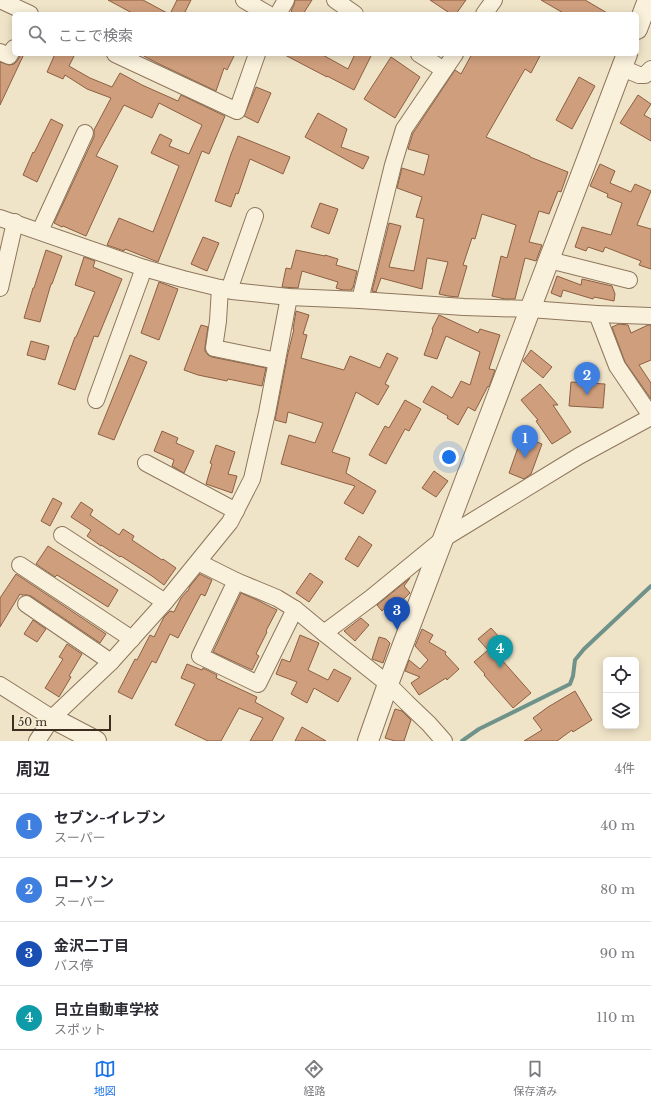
<!DOCTYPE html>
<html lang="ja">
<meta charset="utf-8">
<style>
body{margin:0;font-family:"Libre Baskerville","Noto Sans JP",serif;background:#f2f2f3;color:#2b2b33}
.controls{position:absolute;right:12px;bottom:12px;display:grid;overflow:hidden;border-radius:6px;box-shadow:0 2px 10px #0003}
.controls button{width:36px;height:36px;display:grid;place-items:center;padding:0;border:0;border-bottom:1px solid #e1e1e2;background:#fff;color:#2b2b33;font:20px sans-serif}
.scale{position:absolute;left:12px;bottom:10px;width:99px;box-sizing:border-box;padding-left:4px;border:2px solid #3d2e20;border-top:0;font-size:11px;line-height:14px;white-space:nowrap;color:#3d2e20;-webkit-text-stroke:3px #f7eed8;paint-order:stroke}
.you{position:absolute;left:449px;top:457px;width:14px;height:14px;margin:-10px;border:3px solid #fff;border-radius:50%;background:#1a73e8;box-shadow:0 0 0 6px #1a73e833}
.badge{display:grid;place-items:center;width:26px;height:26px;border-radius:50%;background:#1a73e8;color:#fff;font-size:13px;font-weight:700}
.pin{position:absolute;translate:-50% -33px;filter:drop-shadow(0 1px 2px #0008)}
.pin::after{content:'';position:absolute;top:21px;width:14px;height:12px;background:inherit;clip-path:polygon(0 0,100% 0,50% 100%)}
.list{margin:0;padding:0;list-style:none}
h2{display:flex;justify-content:space-between;align-items:center;height:52px;margin:0;padding:0 16px;font-size:17px}
h2 small{font-size:13px;font-weight:400;color:#7c7c81}
.list li{display:grid;grid-template-columns:26px 1fr auto;gap:12px;align-items:center;box-sizing:border-box;height:64px;padding:0 16px;border-top:1px solid #e1e1e2}
.list b{display:block;font-size:15px;white-space:nowrap}
.list p{margin:0;font-size:13px;white-space:nowrap;color:#7c7c81}
.list em{font-size:13px;font-style:normal;color:#7c7c81}
.icon{flex:none;width:22px;height:22px;fill:none;stroke:currentColor;stroke-width:2;stroke-linecap:round;stroke-linejoin:round}
.map{position:relative;flex:none;width:651px;height:741px;overflow:hidden}
.search{position:absolute;background:#fff;box-shadow:0 2px 10px #0003;left:12px;right:12px;top:12px;height:44px;display:flex;align-items:center;gap:10px;box-sizing:border-box;padding:0 14px;border-radius:6px;color:#7c7c81;font-size:15px}
.sheet{height:308px;background:#fff}
nav{display:flex;justify-content:space-around;align-items:center;box-sizing:border-box;height:56px;border-top:1px solid #e1e1e2;background:#fff;font-size:11px;color:#7c7c81}
nav a{display:grid;justify-items:center;gap:2px}
nav .on{color:#1a73e8}
.map>svg:first-child{display:block}
.lines{fill:none;stroke-linecap:round;stroke-linejoin:round}
.stream{stroke:#6f938a;stroke-width:4}
.building{fill:#cf9f7d;stroke:#8d5f41}
.minor-casing{stroke:#8d765c;stroke-width:18}
.tertiary-casing{stroke:#8d765c;stroke-width:22}
.minor{stroke:#faf1dc;stroke-width:16}
.tertiary{stroke:#faf1dc;stroke-width:20}
</style>
<div class="map">
<svg width="651" height="741" viewBox="0 0 651 741">
<rect width="100%" height="100%" fill="#f0e4c8"/>
<g class="lines">
<path class="stream" d="M462,741L479,729L570,684L573,676L575,660L584,649L651,586"/>
</g>
<g class="building">
<path d="M108,0H143L169,14H134Z"/>
<path d="M177,0H191L184,14H170Z"/>
<path d="M295,0H312L303,14H295L291,11L294,5Z"/>
<path d="M430,0H466L456,14H451Z"/>
<path d="M541,0H585L609,14H565Z"/>
<path d="M21,54H24L0,105V62L9,65L14,64L17,61Z"/>
<path d="M55,54H75L69,66L90,78L112,87L120,73L142,85L178,101L181,95L225,116L209,154L202,151L158,262L125,249L124,251L107,245L119,218L153,232L179,166L151,153L160,134L172,140L169,146L189,154L202,125L159,103L152,118L124,105L96,156L118,166L86,236L63,226L62,227L54,223L94,137V130L111,98L87,89L65,75L63,79L47,72Z"/>
<path d="M140,54H235L227,70L224,68L216,91L157,63Z"/>
<path d="M283,54H321L348,69L355,54H372L354,90L327,76V77Z"/>
<path d="M472,54H541L531,73L525,69L486,137L530,156V157L568,172L561,192L558,191L549,214L539,211L529,242L542,245L536,261L525,258L515,299H505L492,296L501,256L507,258L516,225L482,214L475,239L472,238L463,265L467,266L458,297L448,296L439,294L448,262L427,258L422,289L381,278L376,292L372,291L389,223L401,226L389,267L414,271L424,219L416,217L422,197L397,188L402,168L424,175L429,155L408,149L413,133L455,70L461,74Z"/>
<path d="M391,57L420,77L395,118L364,99Z"/>
<path d="M579,77L595,86L572,129L556,120Z"/>
<path d="M256,87L271,93L258,123L244,116Z"/>
<path d="M638,95L651,104L644,115L651,119V141L620,123Z"/>
<path d="M318,113L347,129L341,147L369,157L363,169L305,137Z"/>
<path d="M51,119L63,125L37,182L23,175L33,152L34,153Z"/>
<path d="M238,136L290,157L283,174L250,159L238,194L236,193L231,207L215,201L231,154Z"/>
<path d="M600,164L615,171L610,183L631,192L635,184L651,191L637,225L651,229V269L639,265L641,261L605,247L603,252L588,247L586,251L575,247L582,227L611,235L622,203L607,197L608,194L590,186Z"/>
<path d="M320,203L338,209L329,234L311,227Z"/>
<path d="M203,237L219,243L207,271L191,264Z"/>
<path d="M46,250L62,256L52,284H51L40,322L24,318L33,288H34Z"/>
<path d="M296,250L325,256V255L338,259L336,265L357,271L353,288H352V290H343L336,288L338,282L302,271L298,288L282,287L286,268L291,269Z"/>
<path d="M84,257L95,261L93,267L122,279L98,337L94,336L75,390L58,384L75,337H76L95,292L75,285Z"/>
<path d="M557,276L581,285L582,279L612,286L615,294L614,301L594,297L593,299L563,290L561,297L551,293Z"/>
<path d="M159,282L178,289L159,340L141,333Z"/>
<path d="M296,311L309,315L303,334L307,335L301,358L344,370L350,356L380,368L387,353L398,358L385,384L389,386L378,405L356,392L332,452L350,458L346,473L376,491L363,514L344,503L355,486L281,464L289,435L315,443L323,423L288,412L286,423L275,420L288,353L294,329H293Z"/>
<path d="M439,315L478,333L480,329L500,335L489,369L495,370L489,387L488,386L475,411L468,407L458,425L447,418L448,416L423,402L432,386L452,398L461,381L470,385L480,352L446,336L437,359L424,355L433,330L432,329Z"/>
<path d="M619,324L628,325L631,333L648,325H651V360L639,365L651,383V399L625,362L612,327Z"/>
<path d="M201,325L208,327L205,347V351L208,355L212,357L266,368L262,386L228,379L227,381L198,375L184,370Z"/>
<path d="M31,341L49,346L45,360L27,355Z"/>
<path d="M531,350L552,367L543,378L523,361Z"/>
<path d="M130,355L147,362L114,440L98,434Z"/>
<path d="M571,382L605,384L603,408L569,406Z"/>
<path d="M540,384L558,405H553L571,432L552,444L536,421L538,420L521,400Z"/>
<path d="M405,400L421,409L409,431L405,429L386,464L369,455L385,426L389,428Z"/>
<path d="M162,431L178,438L176,443L194,451L184,473L172,466L174,460L154,451Z"/>
<path d="M522,436L542,444L531,474L524,479L509,473Z"/>
<path d="M216,445L235,452L228,474L237,476L232,493L206,484L212,464L210,463Z"/>
<path d="M434,471L448,481L436,497L422,488Z"/>
<path d="M53,498L62,503L50,526L41,521Z"/>
<path d="M81,502L93,510L90,515L119,535L123,529L134,536L132,540L162,560L163,559L176,568L164,585L152,576L121,556L120,557L101,545V546L87,536L91,530L71,517Z"/>
<path d="M359,536L372,545L358,567L345,559Z"/>
<path d="M48,546L118,590L108,607L57,575L55,577L36,564Z"/>
<path d="M310,573L323,582L309,602L296,593Z"/>
<path d="M16,574L106,634L100,643L31,596L27,595H22L20,594L0,627V598Z"/>
<path d="M200,574L212,580L205,596L201,594L178,638L170,634L156,663L152,661L132,699L118,692L135,659L137,660L150,635L154,637L164,617L170,611L174,612L181,598L187,591H188L190,586Z"/>
<path d="M410,578L404,586L410,593L388,614L394,597L382,611L377,605Z"/>
<path d="M241,593L257,600L277,610L266,631L267,632L256,654L259,656L252,670L213,652Z"/>
<path d="M361,618L369,625L355,641L344,631Z"/>
<path d="M33,620L46,629L37,642L24,634Z"/>
<path d="M491,628L511,650L501,659L531,693L513,708L484,675L485,674L474,662L488,650L478,639Z"/>
<path d="M422,629L433,635L429,642L446,652L445,654L459,669L447,680L446,678L419,695L411,683L420,677L405,671L409,660L420,669L428,660L415,646Z"/>
<path d="M300,635L319,643L308,670L328,680L334,669L351,678L338,702L314,688L307,703L291,694L297,682L276,674L282,659L290,662Z"/>
<path d="M379,637L386,639L390,643L383,663L372,659Z"/>
<path d="M67,644L82,654L69,676L71,677L59,697L45,688L63,659L59,657Z"/>
<path d="M187,664L202,670L203,668L217,675L216,678L257,697L255,702L284,718L272,741H250L263,718L239,708L221,741H208L175,725L195,684L181,678Z"/>
<path d="M575,691L592,720L573,732L572,730L557,741H524L542,730L533,718L548,707Z"/>
<path d="M395,709L402,711L411,720L404,741H395L385,738Z"/>
<path d="M302,727L326,741H295Z"/>
</g>
<g class="lines">
<g class="minor-casing">
<g id="minor">
<path d="M0,0L30,14"/>
<path d="M244,0L268,14"/>
<path d="M335,0L355,14"/>
<path d="M278,14L286,0"/>
<path d="M484,14L494,0"/>
<path d="M0,52L9,56L14,48"/>
<path d="M115,54L237,111L257,54"/>
<path d="M419,54L444,70"/>
<path d="M622,68L639,75H645L651,69"/>
<path d="M0,218L144,268L183,279L232,291L289,297L360,300L464,307L530,309L597,314L651,316"/>
<path d="M40,231L85,133"/>
<path d="M549,260L629,280"/>
<path d="M0,288L15,222"/>
<path d="M220,288L218,321L214,348L277,361"/>
<path d="M229,290L255,216"/>
<path d="M360,300L393,165L404,129L455,54"/>
<path d="M597,314L617,366L651,416"/>
<path d="M96,400L144,268"/>
<path d="M146,463L236,511"/>
<path d="M62,535L165,602"/>
<path d="M198,562L236,581L277,598L295,609L324,633L388,684L407,703L429,724L444,741"/>
<path d="M20,565L132,639"/>
<path d="M236,581L200,656L258,684L295,609"/>
<path d="M26,604L111,662"/>
<path d="M324,633L371,598L443,539L579,456L651,417"/>
<path d="M0,685L52,718"/>
<path d="M37,741L52,718L111,662L165,602L230,522L252,479L267,413L289,297"/>
</g>
</g>
<g class="tertiary-casing">
<g id="tertiary">
<path d="M637,29L648,0"/>
<path d="M52,718L96,741"/>
<path d="M368,741L388,684L627,54"/>
</g>
</g>
<use href="#minor" class="minor"/>
<use href="#tertiary" class="tertiary"/>
</g>
</svg>
<div class="controls">
<button><svg class="icon" aria-label="locate" viewBox="0 0 24 24"><circle cx="12" cy="12" r="6"/><path d="M12 2v4M12 18v4M2 12h4M18 12h4"/></svg></button>
<button><svg class="icon" aria-label="layers" viewBox="0 0 24 24"><path d="M12 4l9 5-9 5-9-5zM3 14l9 5 9-5"/></svg></button>
</div>
<div class="scale">50 m</div>
<div class="you"></div>
<div class="pin badge" style="left:525px;top:458px;background:#3f7fe0">1</div>
<div class="pin badge" style="left:587px;top:395px;background:#3f7fe0">2</div>
<div class="pin badge" style="left:397px;top:630px;background:#1a4fb4">3</div>
<div class="pin badge" style="left:500px;top:668px;background:#0f9aa8">4</div>
<div class="search"><svg class="icon" aria-label="search" viewBox="0 0 24 24"><circle cx="10" cy="10" r="6"/><path d="M15 15l6 6"/></svg>ここで検索</div>
</div>
<section class="sheet">
<h2>周辺<small>4件</small></h2>
<ul class="list">
<li><span class="badge" style="background:#3f7fe0">1</span><div><b>セブン-イレブン</b><p>スーパー</p></div><em>40 m</em></li>
<li><span class="badge" style="background:#3f7fe0">2</span><div><b>ローソン</b><p>スーパー</p></div><em>80 m</em></li>
<li><span class="badge" style="background:#1a4fb4">3</span><div><b>金沢二丁目</b><p>バス停</p></div><em>90 m</em></li>
<li><span class="badge" style="background:#0f9aa8">4</span><div><b>日立自動車学校</b><p>スポット</p></div><em>110 m</em></li>
</ul>
</section>
<nav>
<a class="on"><svg class="icon" aria-label="map" viewBox="0 0 24 24"><path d="M3 6l6-2 6 2 6-2v14l-6 2-6-2-6 2zM9 4v14M15 6v14"/></svg>地図</a>
<a><svg class="icon" aria-label="directions" viewBox="0 0 24 24"><path d="M12 3l9 9-9 9-9-9zM9 14v-3h6M13 9l2 2-2 2"/></svg>経路</a>
<a><svg class="icon" aria-label="saved" viewBox="0 0 24 24"><path d="M7 4h10v16l-5-4-5 4z"/></svg>保存済み</a>
</nav>
